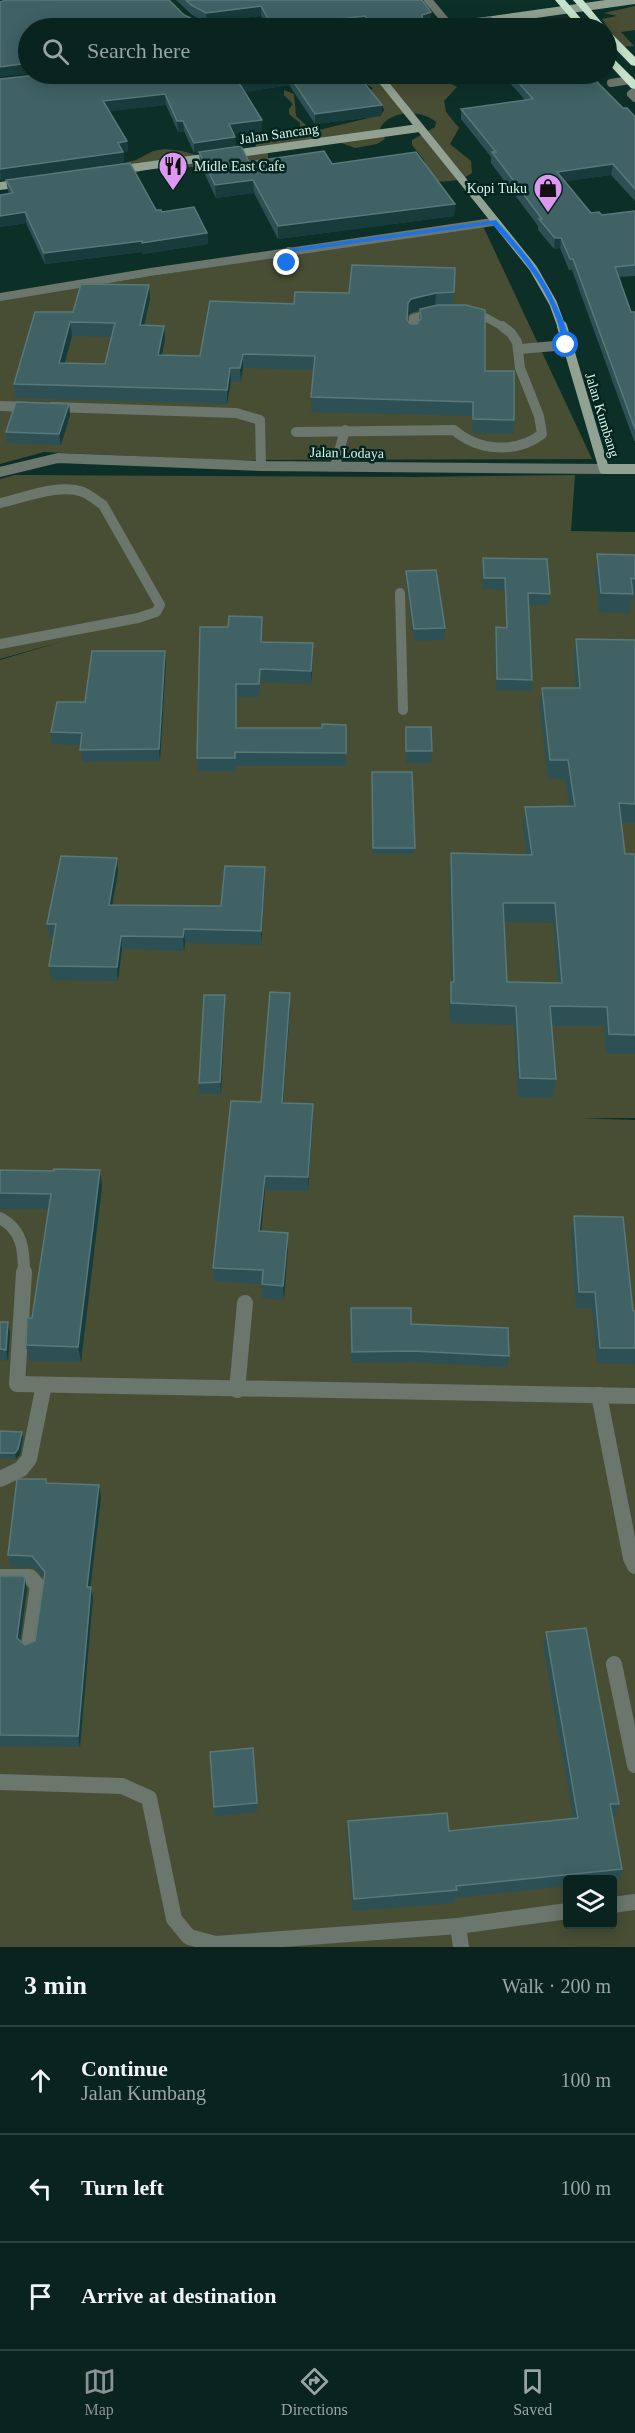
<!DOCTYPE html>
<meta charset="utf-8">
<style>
body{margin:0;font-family:Georgia,serif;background:#17302b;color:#f1f3f6}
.controls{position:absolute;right:18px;bottom:18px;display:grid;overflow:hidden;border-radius:6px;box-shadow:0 3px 15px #0003}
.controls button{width:54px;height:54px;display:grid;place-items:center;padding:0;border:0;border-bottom:2px solid #29413c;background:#09241e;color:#f1f3f6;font:30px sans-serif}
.stop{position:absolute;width:18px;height:18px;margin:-14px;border:4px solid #1a73e8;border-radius:50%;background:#fff}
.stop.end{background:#1a73e8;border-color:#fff;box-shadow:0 2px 6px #0008}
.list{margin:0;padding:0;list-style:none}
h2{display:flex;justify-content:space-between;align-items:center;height:78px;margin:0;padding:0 24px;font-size:26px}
h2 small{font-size:20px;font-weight:400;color:#99a4a4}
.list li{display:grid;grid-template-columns:39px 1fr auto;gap:18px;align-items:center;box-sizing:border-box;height:108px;padding:0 24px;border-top:2px solid #29413c}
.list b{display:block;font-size:22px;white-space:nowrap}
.list p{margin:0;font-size:20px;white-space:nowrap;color:#99a4a4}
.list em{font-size:20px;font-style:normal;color:#99a4a4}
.icon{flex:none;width:33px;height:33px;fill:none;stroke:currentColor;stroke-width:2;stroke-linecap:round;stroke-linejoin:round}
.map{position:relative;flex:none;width:635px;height:1947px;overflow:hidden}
.search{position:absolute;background:#09241e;box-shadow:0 3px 15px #0003;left:18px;right:18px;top:18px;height:66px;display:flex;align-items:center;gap:15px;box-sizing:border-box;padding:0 21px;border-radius:33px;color:#99a4a4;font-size:22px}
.sheet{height:402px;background:#09241e}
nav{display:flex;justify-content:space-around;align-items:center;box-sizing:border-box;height:84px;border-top:2px solid #29413c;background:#09241e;font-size:16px;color:#99a4a4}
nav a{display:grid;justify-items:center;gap:3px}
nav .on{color:#8c9099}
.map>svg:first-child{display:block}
.green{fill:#484e34;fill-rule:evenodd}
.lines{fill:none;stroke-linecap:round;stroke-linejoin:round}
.lane-far3{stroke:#6b766c;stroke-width:8}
.lane-far2{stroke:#6b766c;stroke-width:10}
.lane-far1{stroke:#6b766c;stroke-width:12}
.lane{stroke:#6b766c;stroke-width:16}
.street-far1{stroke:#6b766c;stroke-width:8}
.street{stroke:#6b766c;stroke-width:10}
.secondary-far1{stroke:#91a292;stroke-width:8}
.secondary{stroke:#91a292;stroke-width:10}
.highway{fill:#c7e2ca;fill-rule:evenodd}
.wall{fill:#2c5053;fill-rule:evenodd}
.shaded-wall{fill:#173c3b}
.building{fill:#406264;stroke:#597879;stroke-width:1.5;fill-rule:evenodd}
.route{fill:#1a73e8}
.labels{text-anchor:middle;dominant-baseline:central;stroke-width:5;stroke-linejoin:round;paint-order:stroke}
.far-street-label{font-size:14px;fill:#dff2ec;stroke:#02261f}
.far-poi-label{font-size:14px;fill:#dff2ec;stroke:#02261f;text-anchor:start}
</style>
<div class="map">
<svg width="635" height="1947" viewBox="0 0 635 1947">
<rect width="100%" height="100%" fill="#0c3028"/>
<g class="green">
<path d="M635,6V30L621,32L634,46L621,47L602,19L617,16L604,13Z"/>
<path d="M347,74H432L457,87L444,101L446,112L459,128L450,144L471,161L472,173C460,182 445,182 431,181L424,160L412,145V140L435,127L436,122C421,109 390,110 380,128L385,139L377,144L355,148L336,141L295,149L273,148L268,153V159L260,163C242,165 225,166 207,167C182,168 155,163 132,175H55L51,170L112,160L124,163L136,160L153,151L165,149L182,151L203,157L250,151L256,146L255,141L288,133L287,128H300V123L289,114V109L293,104L284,95V90L294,94L296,116L308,127L319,130L381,115L384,110L382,105L366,98L367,93L373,88Z"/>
<path d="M482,224L592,459L221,460L44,452L0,464V300Z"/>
<path d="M15,475L416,477L575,475L571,531L635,532V1118H580L635,1120V1947H0V660L67,640L0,659V479ZM568,1880H612V1924H568Z"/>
</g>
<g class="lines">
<g class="lane-far3">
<path d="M611,83L630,80"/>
<path d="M635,91L631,94L635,98"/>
<path d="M287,263L289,251"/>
<path d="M469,313L485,317L505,328"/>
<path d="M413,328V318L434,313"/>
</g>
<g class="lane-far2">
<path d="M413,326V331"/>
<path d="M520,349L566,345"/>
<path d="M0,406L29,407"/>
<path d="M52,407L236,413L260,420L261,466"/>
<path d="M296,432L454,430C478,451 516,454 542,434L539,416L520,368L517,342L511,333L502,326"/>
<path d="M335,466L345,430"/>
<path d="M0,503C24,498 59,483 83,492C90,495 97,501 103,505L160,605L156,612L138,618L0,644"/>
<path d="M400,593L403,710"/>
</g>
<path class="lane-far1" d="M0,1218C23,1230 24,1251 24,1274"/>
<g class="lane">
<path d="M24,1272L17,1384L635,1396"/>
<path d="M237,1390L245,1303"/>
<path d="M599,1395L631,1558L635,1566"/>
<path d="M0,1479L21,1469L29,1459L44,1385"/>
<path d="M0,1577H30L38,1586L29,1646"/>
<path d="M614,1664L635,1765"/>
<path d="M0,1782L122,1786L149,1798L174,1919L189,1937L215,1944L458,1926L568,1911"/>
<path d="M612,1905L635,1902"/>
<path d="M458,1926L461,1947"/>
</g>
<g class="street-far1">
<path d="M428,0L449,25"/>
<path d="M0,297L151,272L493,222"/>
</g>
<path class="street" d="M0,472L58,458L261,466L604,469"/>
<g class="secondary-far1">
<path d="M479,22L634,0"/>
<path d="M377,74L533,268L553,303L562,328"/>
<path d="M117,170L419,128"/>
<path d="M0,186L22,183"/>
</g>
<path class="secondary" d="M562,326L604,469H635"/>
<g class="highway">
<path d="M555,0H565L589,28H579Z"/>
<path d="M573,0H583L607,29L635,57V66L631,65L606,39V28H598Z"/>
<path d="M606,51L635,80V89L631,88L606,61Z"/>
</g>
</g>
<g class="wall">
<path d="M176,0H422L431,12V21L428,22L496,23L528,28H367L365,26L343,28H268L261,16L206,22L192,15Z"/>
<path d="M357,74L382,105L381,116L315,124L289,85L245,92L262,120V131L234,134L236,147L249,162L332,164L455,204L454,216L278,239L254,193L216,198L200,164L199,152L194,153L184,131L178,132L166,105L109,111L127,141L128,152H123L124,163L1,180L0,178V79Z"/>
<path d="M502,74H589L623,108L635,117V201L611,175L565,181L591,213L602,215L635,211V276L619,277L631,312H635V441H634L572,270H569L560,248L554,249L538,230V226L491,163V157L461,119V109L525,100Z"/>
<path d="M6,180L162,212L207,233L208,244L142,254V252L45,264L26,223L0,227V195L9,194L8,191Z"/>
<path d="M149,285L150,299L144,325L164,326L165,340L162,355L200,356L294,304L349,293L454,292L453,305L485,371L514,420L513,434L472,433L473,416L311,412V397L313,370L243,368L241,382H231L227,404L15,398L14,384L73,312ZM420,310L419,320L417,324H410L407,320V317L411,313ZM72,336L111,337L105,364L64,363Z"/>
<path d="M69,404L70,415L61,445L7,443L6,432Z"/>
<path d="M597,554L635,555V598H632L630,613L599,612L595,573Z"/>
<path d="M483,558L550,594L548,605H529L532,680L531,691L496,690L495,639L496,627L506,628L504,590L483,589L482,570Z"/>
<path d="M406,571L445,628L444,640L414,641L406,582Z"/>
<path d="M262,630V642L313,657L311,684L260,682L259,697H236V728H322L346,725V766H236V771H198L197,758Z"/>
<path d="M576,639L635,640V823H621L625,854H635V1054H606L604,1026H552L556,1079L553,1098L518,1097L514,1025L450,1023L449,1002L451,982H452L449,873L451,853L527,854L523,827L525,807L569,806L565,779H548L540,707L542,688H576L574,658ZM504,922L553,923L558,983L507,982Z"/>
<path d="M166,663L160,761L82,762L81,745L52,744L51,732Z"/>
<path d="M406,727L432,751L431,763H406Z"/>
<path d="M372,772L415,848L414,854H373Z"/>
<path d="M117,858L118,872L112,905L221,906L265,867V880L261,945L185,943L184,951L122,949L118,981L51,980L49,966L54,938H49L47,924Z"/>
<path d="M290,993V1008L283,1103L313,1118L308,1191L265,1190L261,1231L288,1247L284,1300L262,1298V1284L214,1281L213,1268L261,1102Z"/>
<path d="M225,1007L221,1094H199V1083Z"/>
<path d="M0,1170L102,1186L81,1362L29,1361L26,1345L32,1318L48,1209H0Z"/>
<path d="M574,1216L633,1311H635V1364L597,1363L592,1308H576L571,1232Z"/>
<path d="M351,1308L411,1324L509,1356L507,1367L411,1362L351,1363Z"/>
<path d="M0,1322L10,1333L8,1361L0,1360Z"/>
<path d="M0,1431L22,1432L23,1438L20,1455L16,1459L0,1458Z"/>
<path d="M46,1479L47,1483L101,1497L91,1587L93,1598L80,1747L0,1746V1576L27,1589L21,1641L25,1645L35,1641L44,1579L35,1568L11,1567L8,1555Z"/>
<path d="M546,1632L619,1804L616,1816L612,1817L622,1869L619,1881L612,1882V1880H567V1886L455,1898V1903L353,1911L347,1834L348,1821L449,1831L573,1818L543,1646Z"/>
<path d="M210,1752L257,1803V1812L215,1816Z"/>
</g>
<g class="shaded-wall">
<path d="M261,6V16L206,22V13Z"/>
<path d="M431,12V21L422,25V15Z"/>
<path d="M365,16V26L343,28H316V22Z"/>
<path d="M28,63V74H30L0,77V67Z"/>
<path d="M420,74H448L420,77Z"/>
<path d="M289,75V85L239,93V83Z"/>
<path d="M165,94L166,105L104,112L103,101Z"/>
<path d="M382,105L381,116L315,124V114Z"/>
<path d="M262,120V131L230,135L229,124Z"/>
<path d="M177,121H183L184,131L178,132Z"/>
<path d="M235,137L236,147L194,153V143Z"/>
<path d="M127,141L128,152H123L124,163L1,180L0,169Z"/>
<path d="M613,164L611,175L556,183L557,172Z"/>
<path d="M253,180L254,193L216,198L215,185Z"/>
<path d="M455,204L454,216L278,239V226Z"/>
<path d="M25,212L26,223L0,227V216Z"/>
<path d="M207,233L208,244L142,254V252L45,264L44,253Z"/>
<path d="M555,238H561L560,248L554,249Z"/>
<path d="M149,285L150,299L141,339L140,325Z"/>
<path d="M436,293L435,306L411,313L407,317L408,303L411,299Z"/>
<path d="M70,322L72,336L61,377L59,363Z"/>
<path d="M164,326L165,340L159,368L158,355Z"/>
<path d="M243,354V368L241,382L240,368Z"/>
<path d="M230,368L231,382L227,404V390Z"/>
<path d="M69,404L70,415L61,445L59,434Z"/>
<path d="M313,643V657L311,684V671Z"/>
<path d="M165,651L166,663L160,761L159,749Z"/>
<path d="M117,858L118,872L110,918L109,905Z"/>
<path d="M265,867V880L261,945V931Z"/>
<path d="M184,929L185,943L184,951L183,937Z"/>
<path d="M121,936L122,949L118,981L117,967Z"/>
<path d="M290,993V1008L282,1117V1103Z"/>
<path d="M225,995V1007L221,1094L220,1082Z"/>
<path d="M313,1104V1118L308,1191V1177Z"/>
<path d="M100,1170L102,1186L81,1362L78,1347Z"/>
<path d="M265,1176V1190L260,1245L259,1231Z"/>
<path d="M288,1233V1247L284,1300L283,1286Z"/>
<path d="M8,1322L10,1333L8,1361L6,1350Z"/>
<path d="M22,1432L23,1438L20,1455L16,1459L15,1453Z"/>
<path d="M99,1485L101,1497L89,1598L87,1587Z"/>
<path d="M25,1578L27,1589L19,1649L17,1638Z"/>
<path d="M91,1587L93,1598L80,1747L78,1736Z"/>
</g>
<g class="building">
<path d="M6,0H169L184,15L201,23H207L214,28H28V63L0,67V2Z"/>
<path d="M186,0H422L431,12L422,15L423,22L440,23L490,17L496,23L521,20L528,28H374L365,16L316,22L322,28H273L261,6L206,13L191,5Z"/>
<path d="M46,74H357L382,105L315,114L289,75L239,83L262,120L229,124L235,137L194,143L183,121H177L165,94L103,101L127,141L118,143L123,152L0,169V79Z"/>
<path d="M511,74H589L623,108H627L635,117V189L613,164L557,172L591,213L599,212L602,215L635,211V265L615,267L631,312H635V429L573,259H570L561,238H555L539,219H542L492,152H496L461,109L533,99Z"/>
<path d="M241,146L249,162L324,151L332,164L416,152L455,204L278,226L253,180L215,185L199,152Z"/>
<path d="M130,163L156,210H161L162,212L194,207L207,233L142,243V241L44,253L25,212L0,216V195L13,193L6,180Z"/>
<path d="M352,265L455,268L454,292L436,293L411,299L408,303L407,320L410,324H417L421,318L420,309L438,305H466L485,310V371H514V420L473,419V402L311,397L315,356L243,354L240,368H230L227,390L14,384L35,312H73L81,284L149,285L140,325L164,326L158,355L200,356L210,301L294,304L295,292L349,293ZM70,322L115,323L105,364L59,363Z"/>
<path d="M16,402L69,404L59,434L6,432Z"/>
<path d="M597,554L635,555V579L631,578L633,594L601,593Z"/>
<path d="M483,558L547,559L550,594L528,593L532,680L497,679L496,627L507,628L505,578H484Z"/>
<path d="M436,570L445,628L414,629L406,571Z"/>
<path d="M229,616L262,617L261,642L313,643L311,671L260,669L259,684H236V728H322V724L346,725V753L235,752V758H197L200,627H228Z"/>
<path d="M576,639L635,640V804L619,803L625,854H635V1035L609,1034L607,1007L550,1006L556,1079L520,1078L516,1006L451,1003V982H454L451,853L532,855L525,807L575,806L568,760H550L542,688H580ZM503,903H555L562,983L507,982Z"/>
<path d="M92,651H165L159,749L80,750L82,733L51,732L57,702H85Z"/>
<path d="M406,727H431L432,751H406Z"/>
<path d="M372,772H412L415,848H373Z"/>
<path d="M61,856L117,858L109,905L221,906L225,866L265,867L261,931L184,929L183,937L121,936L117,967L49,966L56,924H47Z"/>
<path d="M270,992L290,993L282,1103L313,1104L308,1177L265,1176L259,1231L288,1233L283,1286L262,1284L263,1270L213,1268L231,1101L261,1102Z"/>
<path d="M204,995H225L220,1082L199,1083Z"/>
<path d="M54,1169L100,1170L78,1347L26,1345L27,1318H32L51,1194L0,1193V1170L54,1171Z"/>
<path d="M574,1216L623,1217L633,1311H635V1348H600L595,1292H579Z"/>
<path d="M351,1308H411V1324L508,1328L509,1356L412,1351L352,1352Z"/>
<path d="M0,1322H8L6,1350L0,1349Z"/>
<path d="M0,1431L22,1432L18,1449L15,1453H0Z"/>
<path d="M17,1479H46V1483L99,1485L87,1587H91L78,1736L0,1735V1576H23L25,1578L17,1638L25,1645L35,1641L45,1572L32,1556L8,1555Z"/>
<path d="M586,1628L619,1804H610L622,1869L456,1886L457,1890L354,1899L348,1821L447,1813L449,1831L578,1818L546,1632Z"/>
<path d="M253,1748L257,1803L214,1807L210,1752Z"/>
</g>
<path class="route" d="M496,220C524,252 542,272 559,311C564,323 570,335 569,347L563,345C555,295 525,260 492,224L292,252L289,265L284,263L285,251L289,249Z"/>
<defs>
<g id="restaurant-pin" transform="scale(1.5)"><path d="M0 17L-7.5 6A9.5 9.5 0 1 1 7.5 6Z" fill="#df98f1" stroke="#02261f"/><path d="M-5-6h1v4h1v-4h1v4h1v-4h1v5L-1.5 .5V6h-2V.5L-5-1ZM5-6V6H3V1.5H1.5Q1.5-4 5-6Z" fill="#111"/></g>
<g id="shop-pin" transform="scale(1.5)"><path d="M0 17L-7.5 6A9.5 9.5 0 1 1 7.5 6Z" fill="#df98f1" stroke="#02261f"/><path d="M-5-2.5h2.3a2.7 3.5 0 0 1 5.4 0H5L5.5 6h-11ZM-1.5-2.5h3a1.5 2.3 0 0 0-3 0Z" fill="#111"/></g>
</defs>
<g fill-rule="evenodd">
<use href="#restaurant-pin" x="173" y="166"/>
<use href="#shop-pin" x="548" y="188"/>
</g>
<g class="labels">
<g class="far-street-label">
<text transform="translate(279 134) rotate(-8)">Jalan Sancang</text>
<text transform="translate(602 415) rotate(73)">Jalan Kumbang</text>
<text transform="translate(347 453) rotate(1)">Jalan Lodaya</text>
</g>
<g class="far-poi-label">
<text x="194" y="166">Midle East Cafe</text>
<text x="527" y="188" text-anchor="end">Kopi Tuku</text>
</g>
</g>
</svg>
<div class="controls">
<button><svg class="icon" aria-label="layers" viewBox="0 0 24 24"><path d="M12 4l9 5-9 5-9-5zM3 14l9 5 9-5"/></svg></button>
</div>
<div class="stop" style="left:566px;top:345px"></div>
<div class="stop end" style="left:287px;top:263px"></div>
<div class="search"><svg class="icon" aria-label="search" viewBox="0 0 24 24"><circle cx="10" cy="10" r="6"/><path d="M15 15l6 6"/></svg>Search here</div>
</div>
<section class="sheet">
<h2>3 min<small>Walk · 200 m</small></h2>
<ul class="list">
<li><svg class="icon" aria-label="ahead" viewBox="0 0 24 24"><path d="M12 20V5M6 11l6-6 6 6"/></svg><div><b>Continue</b><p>Jalan Kumbang</p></div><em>100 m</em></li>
<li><svg class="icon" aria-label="left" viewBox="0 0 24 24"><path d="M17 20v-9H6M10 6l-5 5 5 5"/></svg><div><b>Turn left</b></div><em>100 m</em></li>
<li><svg class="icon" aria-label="arrive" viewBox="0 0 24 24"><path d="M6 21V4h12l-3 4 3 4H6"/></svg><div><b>Arrive at destination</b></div></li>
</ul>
</section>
<nav>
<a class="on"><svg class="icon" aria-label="map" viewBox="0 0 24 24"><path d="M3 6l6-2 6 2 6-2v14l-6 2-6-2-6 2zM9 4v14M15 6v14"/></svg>Map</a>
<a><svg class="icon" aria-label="directions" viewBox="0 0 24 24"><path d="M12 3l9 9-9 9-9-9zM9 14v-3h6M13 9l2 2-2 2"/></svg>Directions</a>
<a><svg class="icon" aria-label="saved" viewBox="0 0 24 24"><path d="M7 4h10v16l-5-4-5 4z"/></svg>Saved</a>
</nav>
